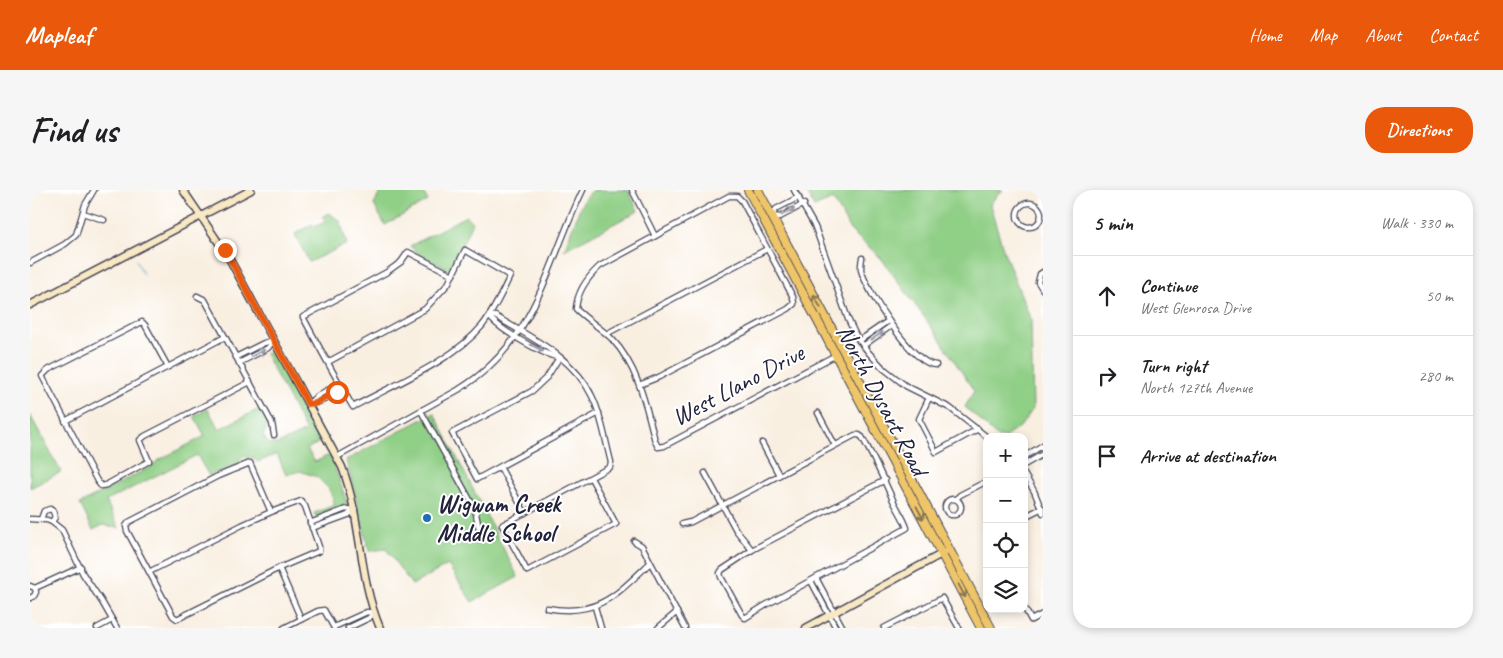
<!DOCTYPE html>
<meta charset="utf-8">
<style>
body{margin:0;font-family:Caveat,sans-serif;background:#f6f6f6;color:#202124}
.controls{position:absolute;right:15px;bottom:15px;display:grid;overflow:hidden;border-radius:10px;box-shadow:0 2px 8px #0003}
.controls button{width:45px;height:45px;display:grid;place-items:center;padding:0;border:0;border-bottom:1px solid #e0e0e0;background:#fff;color:#202124;font:25px sans-serif}
.stop{position:absolute;width:15px;height:15px;margin:-11px;border:4px solid #ea580c;border-radius:50%;background:#fff}
.stop.end{background:#ea580c;border-color:#fff;box-shadow:0 1px 5px #0008}
.list{margin:0;padding:0;list-style:none}
h2{display:flex;justify-content:space-between;align-items:center;height:65px;margin:0;padding:0 20px;font-size:21px}
h2 small{font-size:16px;font-weight:400;color:#757577}
.list li{display:grid;grid-template-columns:32px 1fr auto;gap:15px;align-items:center;box-sizing:border-box;height:80px;padding:0 20px;border-top:1px solid #e0e0e0}
.list b{display:block;font-size:19px;white-space:nowrap}
.list p{margin:0;font-size:16px;white-space:nowrap;color:#757577}
.list em{font-size:16px;font-style:normal;color:#757577}
.icon{flex:none;width:28px;height:28px;fill:none;stroke:currentColor;stroke-width:2;stroke-linecap:round;stroke-linejoin:round}
.map{position:relative;flex:none;width:1013px;height:438px;overflow:hidden;border-radius:20px}
header{display:flex;align-items:center;gap:30px;box-sizing:border-box;height:70px;padding:0 25px;background:#ea580c;color:#fff}
header strong{font-size:24px}
nav{display:flex;gap:28px;margin-inline-start:auto;font-size:18px}
.intro{display:flex;align-items:center;justify-content:space-between;box-sizing:border-box;height:120px;padding:0 30px}
h1{margin:0;font-size:35px}
.button{padding:12px 22px;border-radius:20px;background:#ea580c;color:#fff;font-size:18px;font-weight:700}
main{display:flex;gap:30px;padding:0 30px}
aside{flex:1;background:#fff;border-radius:20px;box-shadow:0 2px 8px #0003}
.map>svg:first-child{display:block}
.green{fill:#90cf86;stroke:#597860}
.lines{fill:none;stroke-linecap:round;stroke-linejoin:round}
.stream{stroke:#5eaed8;stroke-width:1}
.street-casing{stroke:#424154;stroke-width:7}
.secondary-casing{stroke:#424154;stroke-width:9}
.primary-casing{stroke:#424154;stroke-width:10}
.street{stroke:#fff;stroke-width:4.5}
.secondary{stroke:#f8e8c3;stroke-width:6}
.primary{stroke:#eec569;stroke-width:8}
.oneway{stroke:#9c9ca7}
.oneway2{stroke:#887452}
.route{stroke:#ea580c;stroke-width:6}
.poi-dot{fill:#1f6fb2;stroke:#fff;stroke-width:2}
.labels{text-anchor:middle;dominant-baseline:central;stroke-width:4;stroke-linejoin:round;paint-order:stroke}
.street-label{font-size:25px;fill:#22223b;stroke:#fff}
.poi-label{font-size:25px;font-weight:bold;fill:#22223b;stroke:#fff;text-anchor:start}
</style>
<header>
<strong>Mapleaf</strong>
<nav><a>Home</a><a>Map</a><a>About</a><a>Contact</a></nav>
</header>
<div class="intro"><h1>Find us</h1><a class="button">Directions</a></div>
<main>
<div class="map">
<svg width="1013" height="438" viewBox="0 0 1013 438">
<rect width="100%" height="100%" fill="#fff"/>
<filter id="ink" filterUnits="userSpaceOnUse"><feTurbulence type="fractalNoise" baseFrequency=".02" numOctaves="2"/><feDisplacementMap in="SourceGraphic" scale="10" xChannelSelector="R" yChannelSelector="G"/><feConvolveMatrix kernelMatrix="1 2 1 2 8 2 1 2 1" color-interpolation-filters="sRGB"/></filter>
<filter id="wash" filterUnits="userSpaceOnUse"><feTurbulence type="fractalNoise" baseFrequency=".0096" numOctaves="4" result="noise"/><feDisplacementMap in="SourceGraphic" scale="20" xChannelSelector="R" yChannelSelector="G"/><feGaussianBlur stdDeviation="1.12" result="paint"/><feColorMatrix in="noise" values="0 0 0 0 0 0 0 0 0 0 0 0 0 0 0 0 0 1.4 0 .05"/><feComposite in="paint" operator="in"/></filter>
<g filter="url(#wash)">
<rect width="100%" height="100%" fill="#f9efe1"/>
<g class="green">
<path d="M353,0H392L398,11L355,35L344,15L350,2Z"/>
<path d="M562,0H598L608,21L534,60L551,15Z"/>
<path d="M776,0H973L966,6L960,15L974,62L1001,130L1003,219L990,237L975,247H968L935,217L944,201L908,146L851,68L820,40L803,9L784,17Z"/>
<path d="M299,23L310,31L317,54L279,72L265,44L282,34L284,37L295,32L293,27Z"/>
<path d="M436,26L442,32L432,55L426,61V69L421,80L390,65L380,56Z"/>
<path d="M242,160L290,252L277,259L285,272L297,266L301,267L318,315L286,327L284,323L305,315L299,299L287,287L270,281L256,285L247,264L228,272L221,267H214L205,275L179,286L167,265L76,311L89,338L73,335L63,340L50,314L124,275L127,271L175,246L164,226L178,219L189,239L229,219L238,233L233,246L239,254H248L276,241L235,164Z"/>
<path d="M404,223L488,387L442,412L418,375L382,395L356,359L339,361L316,270Z"/>
<path d="M0,225L31,282L0,298Z"/>
</g>
<g class="lines">
<path class="stream" d="M106,70L113,84"/>
</g>
</g>
<g filter="url(#ink)">
<g class="lines">
<g class="street-casing">
<g id="street">
<path d="M602,0L625,46"/>
<path d="M764,0L785,37L818,129L826,146L839,163L853,178L876,196L920,218L957,247"/>
<circle cx="999" cy="25" r="12"/>
<path d="M53,23L74,30"/>
<path d="M742,26L746,19L769,7"/>
<path d="M742,26L750,27L774,14"/>
<path d="M832,68C831,72 831,76 831,80C837,101 882,175 906,175"/>
<path d="M0,73L35,54L46,45L55,15L64,0"/>
<path d="M1013,82L1010,84L1008,92L1013,100"/>
<path d="M167,106L175,110L242,233L244,245"/>
<path d="M459,126H465C500,147 544,167 562,206C572,226 575,250 581,272L580,277L472,335L497,381L586,334L561,288"/>
<path d="M459,126C468,139 512,164 527,167"/>
<path d="M576,144L737,59"/>
<path d="M829,151L858,131"/>
<path d="M833,156L861,136"/>
<path d="M206,167L234,153L244,150"/>
<path d="M529,168L517,187L502,201L422,243L447,289L569,223"/>
<path d="M298,172L395,119L418,94L435,60L480,86C472,103 464,121 452,136C423,171 363,195 323,217C305,187 289,157 273,127L357,82L371,72L378,62L423,85"/>
<path d="M209,173L238,158L244,150"/>
<path d="M138,177L115,135L112,132L18,180L12,186L67,291L71,296L76,295L119,271L110,250L115,246L220,192"/>
<path d="M609,195L629,187L758,119L764,114L763,107L712,11L707,6H699L570,76C558,87 547,102 546,119C557,130 571,138 582,149C608,177 616,215 625,251L628,257L634,256L806,165"/>
<path d="M899,208L889,229L906,262L948,239"/>
<path d="M278,214C290,213 304,207 311,197"/>
<path d="M278,214C286,206 299,197 311,197"/>
<path d="M391,221L445,319L449,339"/>
<path d="M788,223L805,255"/>
<path d="M35,231L195,147"/>
<path d="M732,253L749,285"/>
<path d="M307,267L428,200C507,152 516,76 553,0"/>
<path d="M994,267L1013,255"/>
<path d="M994,275L1013,264"/>
<path d="M470,277L495,323"/>
<path d="M675,283L706,340L722,360"/>
<path d="M994,284L1004,301L1013,323"/>
<circle cx="923" cy="317" r="8"/>
<path d="M926,309L930,305L957,291"/>
<path d="M994,327L1012,318"/>
<path d="M0,329L17,330L22,332L32,340L53,384L72,412L87,438"/>
<path d="M11,329L14,321L20,319L23,321L25,327L22,332"/>
<path d="M280,333L316,319L325,320"/>
<path d="M652,334L661,332L825,245H829L832,247C844,268 853,288 863,310C867,319 874,328 877,338L736,415L715,428L712,425L691,387L690,383L692,380L722,360L855,290"/>
<path d="M282,338L318,325L324,320"/>
<path d="M604,351L612,356L655,438"/>
<path d="M249,378L271,429"/>
<path d="M119,382L212,335L241,322L271,311L275,316L289,357V361L249,378L147,429L143,426L97,341L96,336L99,332L188,286L220,273L241,322"/>
<path d="M786,388L813,438"/>
<path d="M781,391L806,438"/>
<path d="M0,396L5,398L6,402L4,406L0,408"/>
<path d="M5,398L51,377"/>
<path d="M565,417L571,438"/>
<path d="M994,417L1001,430L1013,424"/>
<path d="M517,418C568,427 586,405 620,373"/>
<path d="M304,437L337,422L344,423"/>
<path d="M67,438L82,430"/>
<path d="M254,438L288,421L294,420L304,438"/>
<path d="M318,438L339,428L344,423"/>
<path d="M628,438L647,422"/>
<path d="M854,438L912,408L929,438"/>
</g>
</g>
<g class="secondary-casing">
<g id="secondary">
<path d="M153,0L199,68L312,277C332,329 328,386 350,438"/>
<path d="M0,115L221,0"/>
<path d="M776,438L915,362"/>
</g>
</g>
<g class="primary-casing">
<g id="primary">
<path d="M718,0L951,438"/>
<path d="M728,0L961,438"/>
</g>
</g>
<use href="#street" class="street"/>
<use href="#secondary" class="secondary"/>
<use href="#primary" class="primary"/>
</g>
<defs><path id="oneway-shaft" d="M-6 0H5M1.5-3L5.5 0L1.5 3" fill="none" stroke-width="1.6" stroke-linecap="round" stroke-linejoin="round" transform="scale(1.25)"/></defs>
<g class="oneway">
<use href="#oneway-shaft" transform="translate(758 22) rotate(-27)"/>
<use href="#oneway-shaft" transform="translate(847 146) rotate(-35)"/>
<use href="#oneway-shaft" transform="translate(507 158) rotate(29)"/>
<use href="#oneway-shaft" transform="translate(228 163) rotate(-28)"/>
</g>
<g class="oneway2">
<use href="#oneway-shaft" transform="translate(787 111) rotate(-118)"/>
<use href="#oneway-shaft" transform="translate(890 323) rotate(62)"/>
<use href="#oneway-shaft" transform="translate(932 401) rotate(62)"/>
</g>
</g>
<g class="lines" filter="url(#ink)">
<path class="route" d="M195,60L278,214L286,213L307,202"/>
</g>
<circle class="poi-dot" cx="397" cy="328" r="5"/>
<g class="labels">
<g class="street-label">
<text transform="translate(708 195) rotate(-28)">West Llano Drive</text>
<text transform="translate(852 210) rotate(62)">North Dysart Road</text>
</g>
<g class="poi-label">
<text x="407" y="314">Wigwam Creek<tspan x="407" dy="29">Middle School</tspan></text>
</g>
</g>
</svg>
<div class="controls">
<button>+</button>
<button>−</button>
<button><svg class="icon" aria-label="locate" viewBox="0 0 24 24"><circle cx="12" cy="12" r="6"/><path d="M12 2v4M12 18v4M2 12h4M18 12h4"/></svg></button>
<button><svg class="icon" aria-label="layers" viewBox="0 0 24 24"><path d="M12 4l9 5-9 5-9-5zM3 14l9 5 9-5"/></svg></button>
</div>
<div class="stop" style="left:307px;top:202px"></div>
<div class="stop end" style="left:195px;top:60px"></div>
</div>
<aside>
<h2>5 min<small>Walk · 330 m</small></h2>
<ul class="list">
<li><svg class="icon" aria-label="ahead" viewBox="0 0 24 24"><path d="M12 20V5M6 11l6-6 6 6"/></svg><div><b>Continue</b><p>West Glenrosa Drive</p></div><em>50 m</em></li>
<li><svg class="icon" aria-label="right" viewBox="0 0 24 24"><path d="M7 20v-9h11M14 6l5 5-5 5"/></svg><div><b>Turn right</b><p>North 127th Avenue</p></div><em>280 m</em></li>
<li><svg class="icon" aria-label="arrive" viewBox="0 0 24 24"><path d="M6 21V4h12l-3 4 3 4H6"/></svg><div><b>Arrive at destination</b></div></li>
</ul>
</aside>
</main>
